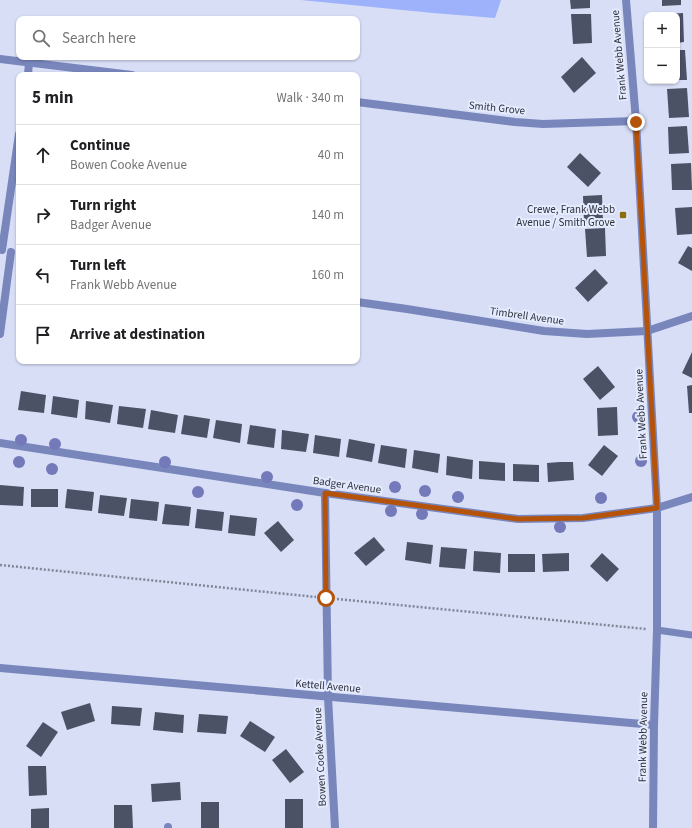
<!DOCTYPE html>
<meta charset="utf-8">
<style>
body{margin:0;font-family:"Source Sans 3",sans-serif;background:#f2f2f2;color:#202124}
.controls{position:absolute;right:12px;top:12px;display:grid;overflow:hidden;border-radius:8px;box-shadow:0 1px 3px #0004}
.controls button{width:36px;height:36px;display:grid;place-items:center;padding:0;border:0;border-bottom:1px solid #e0e0e0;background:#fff;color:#202124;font:20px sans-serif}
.stop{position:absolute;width:12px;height:12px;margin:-9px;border:3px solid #b45309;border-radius:50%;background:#fff}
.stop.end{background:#b45309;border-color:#fff;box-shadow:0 1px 4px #0008}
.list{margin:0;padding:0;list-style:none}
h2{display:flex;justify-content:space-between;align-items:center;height:52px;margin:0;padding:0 16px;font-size:17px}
h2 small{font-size:13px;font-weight:400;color:#757577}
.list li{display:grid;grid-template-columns:26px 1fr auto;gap:12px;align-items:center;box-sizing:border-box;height:60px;padding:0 16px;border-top:1px solid #e0e0e0}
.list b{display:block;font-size:15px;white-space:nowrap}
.list p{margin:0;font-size:13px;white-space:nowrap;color:#757577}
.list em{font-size:13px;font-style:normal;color:#757577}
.icon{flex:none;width:22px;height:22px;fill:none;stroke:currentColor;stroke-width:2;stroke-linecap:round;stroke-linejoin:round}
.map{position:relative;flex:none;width:692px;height:828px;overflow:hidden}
.search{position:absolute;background:#fff;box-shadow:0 1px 3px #0004;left:16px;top:16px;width:344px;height:44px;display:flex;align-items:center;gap:10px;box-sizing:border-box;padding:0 14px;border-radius:8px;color:#757577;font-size:15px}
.panel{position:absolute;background:#fff;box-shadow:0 1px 3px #0004;left:16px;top:72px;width:344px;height:292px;border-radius:8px}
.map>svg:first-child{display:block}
.green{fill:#9eb2fb}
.building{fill:#4c5266}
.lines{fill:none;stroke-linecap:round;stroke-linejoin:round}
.path{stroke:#818697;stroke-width:2.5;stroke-dasharray:2 2;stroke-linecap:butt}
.service{stroke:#7886bc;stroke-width:7}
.minor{stroke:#7886bc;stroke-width:8}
.tertiary{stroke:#7886bc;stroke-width:8}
.tree{fill:#7379b9}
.route{stroke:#b45309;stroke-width:5}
.poi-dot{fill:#896f10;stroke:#e5ebff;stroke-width:1.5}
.labels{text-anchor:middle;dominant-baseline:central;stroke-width:4;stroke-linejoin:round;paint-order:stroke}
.street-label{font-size:11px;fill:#2e313a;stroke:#e5ebff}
.poi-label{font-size:11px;fill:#2e313a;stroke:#e5ebff;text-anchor:end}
</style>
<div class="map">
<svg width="692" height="828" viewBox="0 0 692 828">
<rect width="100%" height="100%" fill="#d7def6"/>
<path class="green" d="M301,0H501L495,18L433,13Z"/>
<g class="building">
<path d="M570,0H590V8L571,9Z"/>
<path d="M662,0H681V5L662,6Z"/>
<path d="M683,13L684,42L677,43V15H667V14Z"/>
<path d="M571,14H591L592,43L573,44Z"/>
<path d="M677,50H685L687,80H677Z"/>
<path d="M582,57L596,73L574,93L561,77Z"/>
<path d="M687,88L689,117L669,118L667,89Z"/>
<path d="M687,126L689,153L669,154L668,127Z"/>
<path d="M580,153L601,173L588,187L567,167Z"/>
<path d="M691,163L692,190H672L671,164Z"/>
<path d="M602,195L603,222L584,223L583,196Z"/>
<path d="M692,207V234L677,235L675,208Z"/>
<path d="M605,228L606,256L587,257L585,229Z"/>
<path d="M688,246L692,248V271L678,263Z"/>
<path d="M595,269L608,283L588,302L575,288Z"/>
<path d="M692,352V378L682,373Z"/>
<path d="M598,366L615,387L600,400L583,379Z"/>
<path d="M692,385V413H689L687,386Z"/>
<path d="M21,391L46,395L44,413L18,410Z"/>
<path d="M53,396L79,400L77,418L51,414Z"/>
<path d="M86,401L113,405L110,423L85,419Z"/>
<path d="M119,406L146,409L143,428L117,424Z"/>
<path d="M617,407L618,435L598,436L597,408Z"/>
<path d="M151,410L178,415L175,433L148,429Z"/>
<path d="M184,415L210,419L207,438L181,434Z"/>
<path d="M216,420L242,424L240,443L213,438Z"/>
<path d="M250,425L276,429L274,448L247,444Z"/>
<path d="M282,430L309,434L306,452L281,449Z"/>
<path d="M315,435L341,439L339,457L313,453Z"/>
<path d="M349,439L375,444L372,462L346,457Z"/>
<path d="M381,445L407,449L405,468L378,463Z"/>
<path d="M604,445L618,456L602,476L588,465Z"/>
<path d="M414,450L440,454L438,473L412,468Z"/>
<path d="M447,456L473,460L472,479L446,475Z"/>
<path d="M479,461L505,463V481L479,479Z"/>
<path d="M560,462H573L574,480L548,482L547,463Z"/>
<path d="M513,464L539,465V482L513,481Z"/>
<path d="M0,485L24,487L23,506L0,505Z"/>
<rect x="31" y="489" width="27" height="18"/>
<path d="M67,489L94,492L92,511L65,508Z"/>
<path d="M100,495L127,498L124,516L98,513Z"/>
<path d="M131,499L159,502L157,521L129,518Z"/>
<path d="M165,504L191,507L189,526L162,524Z"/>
<path d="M197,509L224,512L222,531L195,528Z"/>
<path d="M230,515L257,518L255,536L228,533Z"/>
<path d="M278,521L294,540L281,552L264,533Z"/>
<path d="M374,537L385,550L366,566L354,553Z"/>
<path d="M407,542L433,545L431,564L405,560Z"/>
<path d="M441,547L467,549L465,569L439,567Z"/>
<path d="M474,551L501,553L500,573L473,571Z"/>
<path d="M569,553V571L543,572L542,554Z"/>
<path d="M602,553L619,569L607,582L590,566Z"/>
<rect x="508" y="554" width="27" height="18"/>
<path d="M90,703L95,721L67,730L61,712Z"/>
<path d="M112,706L142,708L140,726L111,724Z"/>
<path d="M155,712L184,715L183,733L153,730Z"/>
<path d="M199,714L228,716L226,734L197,732Z"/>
<path d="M250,721L275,737L265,752L240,736Z"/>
<path d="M43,722L58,732L41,757L26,746Z"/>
<path d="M286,749L304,772L290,783L272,760Z"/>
<path d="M28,766H46L47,795L29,796Z"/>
<path d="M180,782L181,800L152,802L151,784Z"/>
<rect x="285" y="799" width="18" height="29"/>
<rect x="201" y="802" width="18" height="26"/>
<path d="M114,805H132L133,828H114Z"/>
<path d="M49,808V828H31V809Z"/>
</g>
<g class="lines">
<g class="path">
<path d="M0,565L316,597"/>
<path d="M337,599L646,629"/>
</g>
<path class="service" d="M657,630L692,635"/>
<g class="minor">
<path d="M626,0L636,121L657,508V630L654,725L653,828"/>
<path d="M0,59L132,75"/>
<path d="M28,75L29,62"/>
<path d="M357,102L515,122L543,124L636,121"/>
<path d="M2,250L19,134"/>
<path d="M357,302L407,309L544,331L587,334L647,331L692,316"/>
<path d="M0,334L11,252"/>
<path d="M325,493L328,697L335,828"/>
<path d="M0,668L654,725"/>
<path d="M168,827V828"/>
</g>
<path class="tertiary" d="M0,443L325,493L518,519L583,518L657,508L692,497"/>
</g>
<g class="tree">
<circle cx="638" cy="417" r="6"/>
<circle cx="21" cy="440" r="6"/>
<circle cx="55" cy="444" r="6"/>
<circle cx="641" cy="461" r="6"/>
<circle cx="19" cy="462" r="6"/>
<circle cx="165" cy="462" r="6"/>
<circle cx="52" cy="469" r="6"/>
<circle cx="267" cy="477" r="6"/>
<circle cx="395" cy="487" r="6"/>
<circle cx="425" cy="491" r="6"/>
<circle cx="198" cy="492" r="6"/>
<circle cx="458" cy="497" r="6"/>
<circle cx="601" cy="498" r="6"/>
<circle cx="297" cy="505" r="6"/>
<circle cx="391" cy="511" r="6"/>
<circle cx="422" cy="514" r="6"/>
<circle cx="560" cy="527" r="6"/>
</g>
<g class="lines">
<path class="route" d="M326,598L325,493L518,519L583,518L657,508L636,122"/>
</g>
<rect class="poi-dot" x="619" y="211" width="8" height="8" rx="2"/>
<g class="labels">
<g class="street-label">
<text transform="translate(619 55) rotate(-95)">Frank Webb Avenue</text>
<text transform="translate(497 108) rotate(6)">Smith Grove</text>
<text transform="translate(527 316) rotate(8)">Timbrell Avenue</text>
<text transform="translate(641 414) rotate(-93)">Frank Webb Avenue</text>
<text transform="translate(347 485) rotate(8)">Badger Avenue</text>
<text transform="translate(328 686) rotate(5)">Kettell Avenue</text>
<text transform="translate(643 737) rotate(-89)">Frank Webb Avenue</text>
<text transform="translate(320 757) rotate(-93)">Bowen Cooke Avenue</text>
</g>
<g class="poi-label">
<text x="615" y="209">Crewe, Frank Webb<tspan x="615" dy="13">Avenue / Smith Grove</tspan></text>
</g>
</g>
</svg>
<div class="controls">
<button>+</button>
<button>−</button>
</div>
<div class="stop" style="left:326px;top:598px"></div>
<div class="stop end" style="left:636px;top:122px"></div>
<div class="search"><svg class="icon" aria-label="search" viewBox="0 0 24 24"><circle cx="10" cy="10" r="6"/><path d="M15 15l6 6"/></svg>Search here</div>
<section class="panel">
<h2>5 min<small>Walk · 340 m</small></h2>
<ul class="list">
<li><svg class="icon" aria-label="ahead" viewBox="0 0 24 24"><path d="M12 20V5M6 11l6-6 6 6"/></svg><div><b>Continue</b><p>Bowen Cooke Avenue</p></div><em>40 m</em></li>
<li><svg class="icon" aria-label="right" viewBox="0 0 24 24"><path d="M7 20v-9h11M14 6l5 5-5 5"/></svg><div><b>Turn right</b><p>Badger Avenue</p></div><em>140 m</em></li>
<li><svg class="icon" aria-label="left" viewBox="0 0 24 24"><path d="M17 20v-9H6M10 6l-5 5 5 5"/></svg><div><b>Turn left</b><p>Frank Webb Avenue</p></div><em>160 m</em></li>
<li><svg class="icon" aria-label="arrive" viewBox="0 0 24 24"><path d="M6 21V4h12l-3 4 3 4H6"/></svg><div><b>Arrive at destination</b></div></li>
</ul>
</section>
</div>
